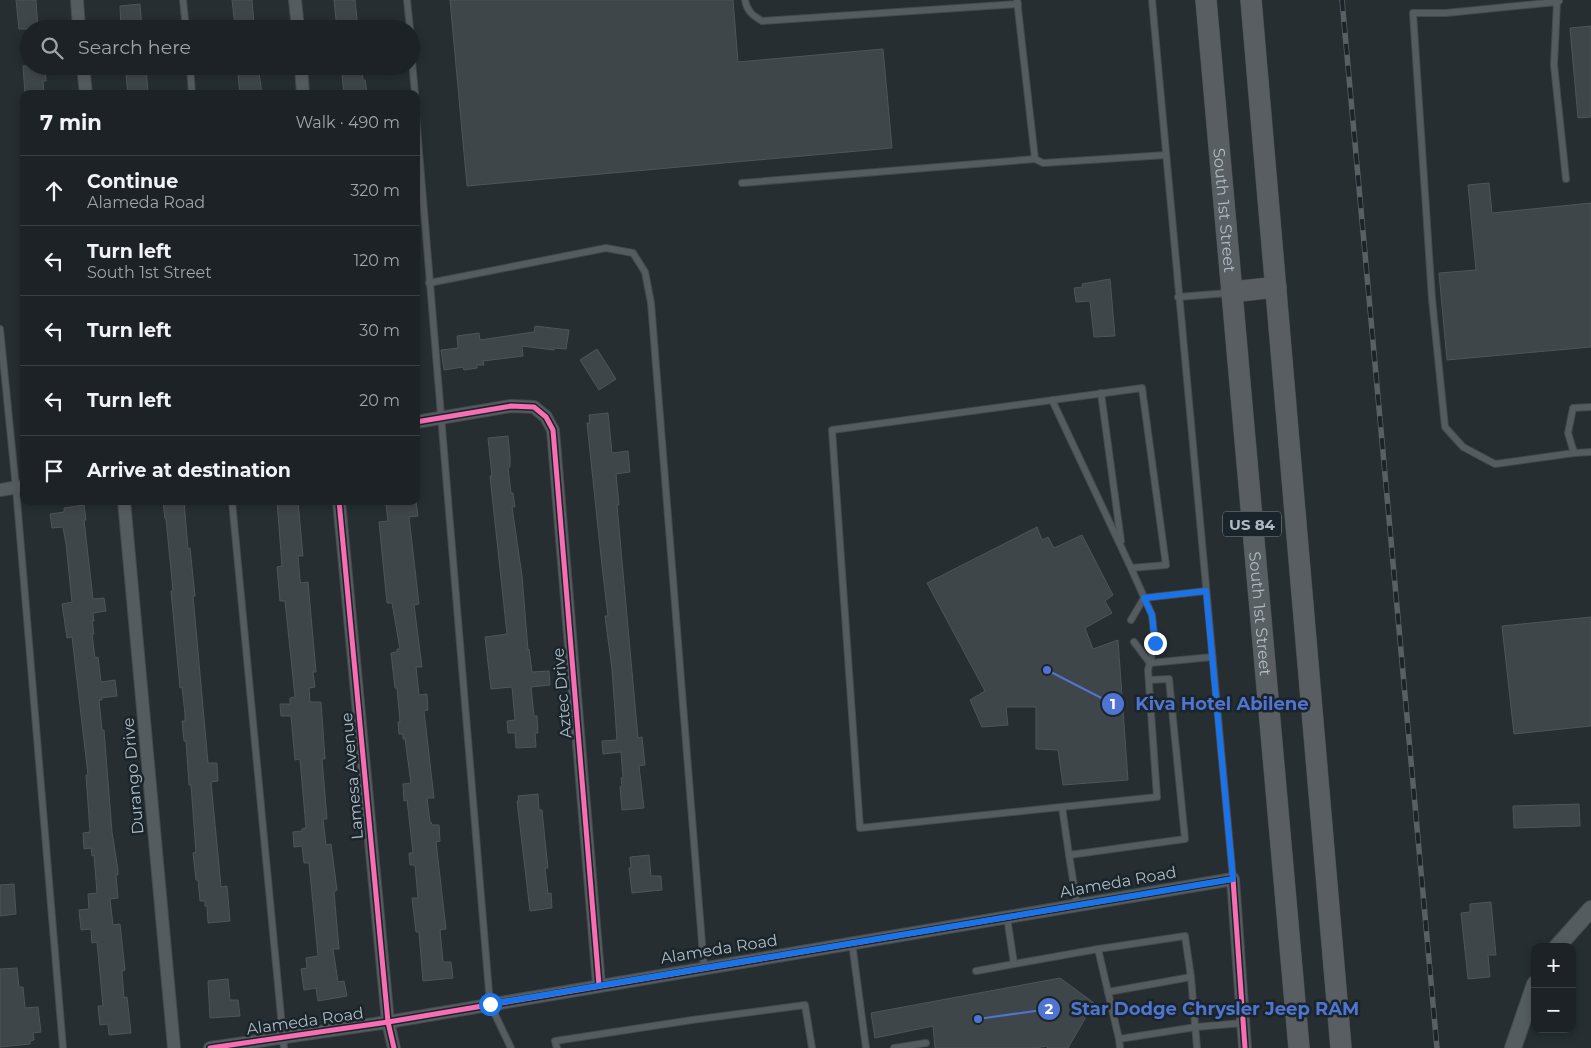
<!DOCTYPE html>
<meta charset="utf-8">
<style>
body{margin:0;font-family:Montserrat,sans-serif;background:#292f32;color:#f1f3f6}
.controls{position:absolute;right:15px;bottom:15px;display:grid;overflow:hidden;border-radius:10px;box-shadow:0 2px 8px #0003}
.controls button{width:45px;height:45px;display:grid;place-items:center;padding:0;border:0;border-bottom:1px solid #3a3f42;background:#1c2225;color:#f1f3f6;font:25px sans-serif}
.stop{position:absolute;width:15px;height:15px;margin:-11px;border:4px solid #1a73e8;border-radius:50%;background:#fff}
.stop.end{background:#1a73e8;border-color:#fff;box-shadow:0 1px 5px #0008}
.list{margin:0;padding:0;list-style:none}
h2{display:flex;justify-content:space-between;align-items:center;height:65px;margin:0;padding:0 20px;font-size:21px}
h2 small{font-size:16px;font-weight:400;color:#a0a4a7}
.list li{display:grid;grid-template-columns:32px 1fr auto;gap:15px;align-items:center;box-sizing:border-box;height:70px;padding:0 20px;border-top:1px solid #3a3f42}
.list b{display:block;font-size:19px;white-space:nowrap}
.list p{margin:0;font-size:16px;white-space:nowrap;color:#a0a4a7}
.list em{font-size:16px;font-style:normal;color:#a0a4a7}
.icon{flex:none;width:28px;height:28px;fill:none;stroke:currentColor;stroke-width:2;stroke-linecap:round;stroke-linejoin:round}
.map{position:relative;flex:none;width:1591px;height:1048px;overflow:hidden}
.search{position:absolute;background:#1c2225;box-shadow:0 2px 8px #0003;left:20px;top:20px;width:400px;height:55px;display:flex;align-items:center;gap:12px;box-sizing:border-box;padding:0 18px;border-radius:28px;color:#a0a4a7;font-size:19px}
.panel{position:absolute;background:#1c2225;box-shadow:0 2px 8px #0003;left:20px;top:90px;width:400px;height:415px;border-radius:10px}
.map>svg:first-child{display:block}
.building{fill:#3f4649;stroke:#4e555a}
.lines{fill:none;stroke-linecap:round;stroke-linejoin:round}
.service-casing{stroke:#44494c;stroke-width:8}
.minor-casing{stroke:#44494c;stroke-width:14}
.tertiary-casing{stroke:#44494c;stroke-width:18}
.trunk-casing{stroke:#43494d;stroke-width:22}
.service{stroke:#555c60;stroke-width:6}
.minor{stroke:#555c60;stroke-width:12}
.tertiary{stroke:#555c60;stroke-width:16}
.trunk{stroke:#585e61;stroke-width:21}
.rail-casing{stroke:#595f63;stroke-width:5.5}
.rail{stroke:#1a252b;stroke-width:4;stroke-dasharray:11;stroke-linecap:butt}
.cycleway-casing{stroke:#1a252b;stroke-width:8}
.cycleway{stroke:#f96db3;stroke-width:5}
.route{stroke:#1a73e8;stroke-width:6}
.labels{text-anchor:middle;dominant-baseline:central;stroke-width:5;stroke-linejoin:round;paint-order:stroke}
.shield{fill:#1a252b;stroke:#828e96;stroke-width:1}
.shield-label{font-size:15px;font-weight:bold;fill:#afbbc4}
.street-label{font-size:16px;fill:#afbbc4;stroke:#1a252b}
.leader{fill:none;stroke:#5074d1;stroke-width:2}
.callout-dot{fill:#5074d1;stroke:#1a252b;stroke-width:2}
.mark-label{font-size:15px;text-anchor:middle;font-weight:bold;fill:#fff}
.callout-label{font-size:18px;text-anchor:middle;font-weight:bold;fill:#5074d1;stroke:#1a252b;stroke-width:5;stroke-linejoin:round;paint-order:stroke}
</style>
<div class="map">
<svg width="1591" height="1048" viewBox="0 0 1591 1048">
<rect width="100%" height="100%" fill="#262e31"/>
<g class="building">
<path d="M16,0H36L38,29H19Z"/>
<path d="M232,0H252L254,24L235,26Z"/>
<path d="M334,0H355L358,29H337Z"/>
<path d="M450,0H733L738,62L883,49L892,148L467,186Z"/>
<path d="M140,4L142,29H121L120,6Z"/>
<path d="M1591,26V117L1578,118L1570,28Z"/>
<path d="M23,66H45L46,81H43L44,94H25Z"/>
<path d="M125,66H146L148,94H128Z"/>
<path d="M237,66H258L262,94H240Z"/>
<path d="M341,66H362L363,80H365L367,92L344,94Z"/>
<path d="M1489,183L1492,213L1591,203V347L1447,360L1439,273L1476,270L1468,185Z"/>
<path d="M1110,279L1115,336L1094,337L1090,301L1076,302L1074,288L1083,287L1082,284Z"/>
<path d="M535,326L569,330L566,349L554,348V350L522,346L523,356L483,361L484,365H477V368L464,370L463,367L444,370L441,350L458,348L457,336L479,333L480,340L534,332Z"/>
<path d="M597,349L616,379L599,390L580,360Z"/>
<path d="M608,413L612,453L628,451L630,472L616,474L619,505H617L638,738L642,737L645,765L639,766L644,808L622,810L620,787L622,786L621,778H623L621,752L603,754L602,741L617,740L612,669L605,616H608L602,566L587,423H590L589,415Z"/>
<path d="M508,436L510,456V467L508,468L511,493H513L515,507H512L522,576L528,650L529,649L532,672L549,671L550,685L531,687L534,716H537L538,733H535L536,747L516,748L515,733H508L507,721L515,720L512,687L491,689L485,637L507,634L490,476H492L488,438Z"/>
<path d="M163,501H184L188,549L190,548L195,596H193L208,763H217L218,781L211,782L221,887L227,886L230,921L208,923L207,906H205V901H200L198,880H196L193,853L196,852L193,812L191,785H189L186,741H184L182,721H185V714L182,687L180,688L171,591H173L166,519H165Z"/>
<path d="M277,501H298L303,556H298L300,580L301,583L308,582L316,672H313L315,687L309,688L310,702H321L325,759H322L327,819H323L326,845L331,844L337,890L334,892L339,949H333L338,982L344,981L347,996L318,1001L316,988L304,990L301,969L307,968L306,958L318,956L309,863H304L302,846L294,847L293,832L302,831V829L306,828L300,759L295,760L291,716H281L280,704H290V698L295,697L285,601H280L277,567L282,566Z"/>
<path d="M416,502L418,516L409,517L419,604L414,605L422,667H416L419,695L427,694L428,710L424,711L434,798H427L430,822H431L432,825H439L440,841L436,842L446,929L440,930L443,962H451L453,978L423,981L419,932H416L412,898H418L415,865H410L409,853H413L407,800L404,801L403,784L411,783L405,739H403V734H399L398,722H400L397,688H395L391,653L397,652V649H400L392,603H387L379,522L388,521L386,505Z"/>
<path d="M84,505L86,520H84L93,599L104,598L106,611L93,613L94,621H92L94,634H92L95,658L98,657L101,682L115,680L117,696L101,698L102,700H99L102,730H104L112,832L118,870V875H116L118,898L110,899L113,925L120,924L125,970L122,971L124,998L127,997L131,1033L109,1035L108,1024L100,1025L98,1006H103L97,942L92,943L91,929L81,930L79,910L89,909L88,894L97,893L94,855L92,856L91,848L84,849L83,833L90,832L86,775H88L72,637L67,638L62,604L72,602L66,544L63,527L52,528L50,514L64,512V508Z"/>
<path d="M1037,527L1042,540L1048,537L1054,548L1082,535L1113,595L1105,601L1112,613L1085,628L1093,649L1118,640L1128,780L1063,785L1058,750L1036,749V707H1006L1008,725L982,727L970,700L985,691L927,583Z"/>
<path d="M1591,617V726L1514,734L1502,626Z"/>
<path d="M538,794L539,810H542L546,850L548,868H545L548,894L551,893L552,908L530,911L517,801H519L518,796Z"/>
<path d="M1579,804L1580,826L1514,828L1513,806Z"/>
<path d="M649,855L651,876H661L662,890L632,893L629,868L631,867L630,857Z"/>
<path d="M14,884L16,914L0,916V885Z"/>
<path d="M1491,902L1496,955H1488L1490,977L1468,979L1461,913L1470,912V904Z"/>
<path d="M17,968L19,987H23L25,1008L38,1007L41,1032L33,1033L34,1040L30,1041V1044L0,1047V969Z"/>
<path d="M1060,978L1094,1003L1068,1048H1048L1046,1046L1035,1048H935L933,1026L875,1038L871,1013Z"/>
<path d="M228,979L230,1000H238L240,1016L210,1018L208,981Z"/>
</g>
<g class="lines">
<g class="service-casing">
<g id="service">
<path d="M183,0L186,29"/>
<path d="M407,0L410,29"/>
<path d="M745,0C747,11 752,15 762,21L1018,4"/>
<path d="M1017,0L1035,159L1043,163L1166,155"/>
<path d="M1152,0L1233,879"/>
<path d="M1559,1L1557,2L1554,65L1566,179"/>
<path d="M1557,2L1446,13H1413L1432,299L1445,427L1463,447L1495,464L1574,453"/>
<path d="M411,50L415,94"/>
<path d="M190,66L192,94"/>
<path d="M416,115L490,1004L511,1048"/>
<path d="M742,183L1035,159"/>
<path d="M429,283L606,248L633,253L645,272L651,303L704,968"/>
<path d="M1178,297L1228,293"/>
<path d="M0,329L16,488L63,1048"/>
<path d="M1101,393L1121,541"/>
<path d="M1052,400L1131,568L1166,565L1142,388L832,430L860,828L1157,797L1148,670L1155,643L1152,615L1131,568"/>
<path d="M1591,407L1573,408L1568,433L1574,453L1591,452"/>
<path d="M232,501L284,1048"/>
<path d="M1131,620L1144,598L1206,591"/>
<path d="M1134,642L1150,663"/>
<path d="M1150,663L1212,657"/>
<path d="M1062,807L1069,855"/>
<path d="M1077,905L1069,855L1185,839L1169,679L1149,680"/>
<path d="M1007,917L1014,964L1098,949L1119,1039L1196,1027L1243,1023"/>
<path d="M852,943L866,1048"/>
<path d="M1098,949L1185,936L1191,977L1197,1048"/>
<path d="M976,971L1014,964"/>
<path d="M1108,992L1191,977"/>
<path d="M1119,1039L1120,1048"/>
<path d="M557,1048L555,1041L692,1020L805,1005L812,1048"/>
<path d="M894,1048L926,1043"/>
</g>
</g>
<g class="minor-casing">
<g id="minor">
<path d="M77,0L79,29"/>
<path d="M295,0L298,29"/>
<path d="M83,66L86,94"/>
<path d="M301,66L303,94"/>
<path d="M416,422L511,406L534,407L546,417L553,430L599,985"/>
<path d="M0,490L24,486"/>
<path d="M124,501L174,1048"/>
<path d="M339,501L388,1022L394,1048"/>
<path d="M210,1048L388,1022L1233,879L1245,1048"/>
</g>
</g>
<g class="tertiary-casing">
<g id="tertiary">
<path d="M1557,947L1591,909"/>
<path d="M1513,1048L1535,984"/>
</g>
</g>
<g class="trunk-casing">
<g id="trunk">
<path id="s1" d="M1206,0L1299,1048"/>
<path d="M1251,0L1341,1048"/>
<path d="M1232,292L1276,287"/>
</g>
</g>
<use href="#service" class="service"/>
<use href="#minor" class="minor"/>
<use href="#tertiary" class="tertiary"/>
<use href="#trunk" class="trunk"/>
<g class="rail-casing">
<path id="rail" d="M1342,0L1437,1048"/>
</g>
<use href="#rail" class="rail"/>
<g class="cycleway-casing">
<g id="cycleway">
<path d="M416,422L511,406L534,407L546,417L553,430L599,985"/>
<path d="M339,501L388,1022L394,1048"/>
<path d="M210,1048L388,1022L1233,879L1245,1048"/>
</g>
</g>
<use href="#cycleway" class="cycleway"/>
</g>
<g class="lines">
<path class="route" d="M490,1004L1233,879L1206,591L1144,598L1152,615L1155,643"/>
</g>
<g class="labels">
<rect class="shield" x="1223" y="511.5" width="58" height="25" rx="4"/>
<g class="shield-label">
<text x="1252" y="524">US 84</text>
</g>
<g class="street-label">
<text stroke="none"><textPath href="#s1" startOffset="211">South 1st Street</textPath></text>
<text stroke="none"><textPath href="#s1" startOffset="616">South 1st Street</textPath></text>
<text transform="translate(562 693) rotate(-95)">Aztec Drive</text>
<text transform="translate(133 776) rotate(-95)">Durango Drive</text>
<text transform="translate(352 776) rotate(-95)">Lamesa Avenue</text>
<text transform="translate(1118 882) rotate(-10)">Alameda Road</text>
<text transform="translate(719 949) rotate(-9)">Alameda Road</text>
<text transform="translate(305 1021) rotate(-8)">Alameda Road</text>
</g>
</g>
<path class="leader" d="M1047 670L1113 704M978 1019L1049 1009"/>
<g class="callout-dot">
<circle cx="1047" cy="670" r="5"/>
<circle cx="978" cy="1019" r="5"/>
<circle cx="1113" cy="704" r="12"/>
<circle cx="1049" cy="1009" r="12"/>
</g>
<g class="mark-label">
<text x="1113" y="709">1</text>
<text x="1049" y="1014">2</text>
</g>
<g class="callout-label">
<text x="1222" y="710">Kiva Hotel Abilene</text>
<text x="1215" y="1015">Star Dodge Chrysler Jeep RAM</text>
</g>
</svg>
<div class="controls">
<button>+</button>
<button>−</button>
</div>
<div class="stop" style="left:490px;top:1004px"></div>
<div class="stop end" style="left:1155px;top:643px"></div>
<div class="search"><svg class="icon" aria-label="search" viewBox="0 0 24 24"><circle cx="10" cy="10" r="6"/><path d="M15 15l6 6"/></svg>Search here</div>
<section class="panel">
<h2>7 min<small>Walk · 490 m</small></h2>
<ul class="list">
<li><svg class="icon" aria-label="ahead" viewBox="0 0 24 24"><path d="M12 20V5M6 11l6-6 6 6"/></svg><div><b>Continue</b><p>Alameda Road</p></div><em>320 m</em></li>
<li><svg class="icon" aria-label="left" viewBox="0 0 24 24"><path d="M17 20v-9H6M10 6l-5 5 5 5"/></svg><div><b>Turn left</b><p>South 1st Street</p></div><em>120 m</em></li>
<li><svg class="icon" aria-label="left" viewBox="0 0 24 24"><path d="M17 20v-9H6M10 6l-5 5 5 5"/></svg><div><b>Turn left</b></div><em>30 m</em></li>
<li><svg class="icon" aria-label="left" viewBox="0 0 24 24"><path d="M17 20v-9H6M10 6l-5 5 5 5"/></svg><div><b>Turn left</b></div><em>20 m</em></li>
<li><svg class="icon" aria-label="arrive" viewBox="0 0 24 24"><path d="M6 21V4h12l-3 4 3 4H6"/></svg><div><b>Arrive at destination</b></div></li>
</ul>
</section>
</div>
